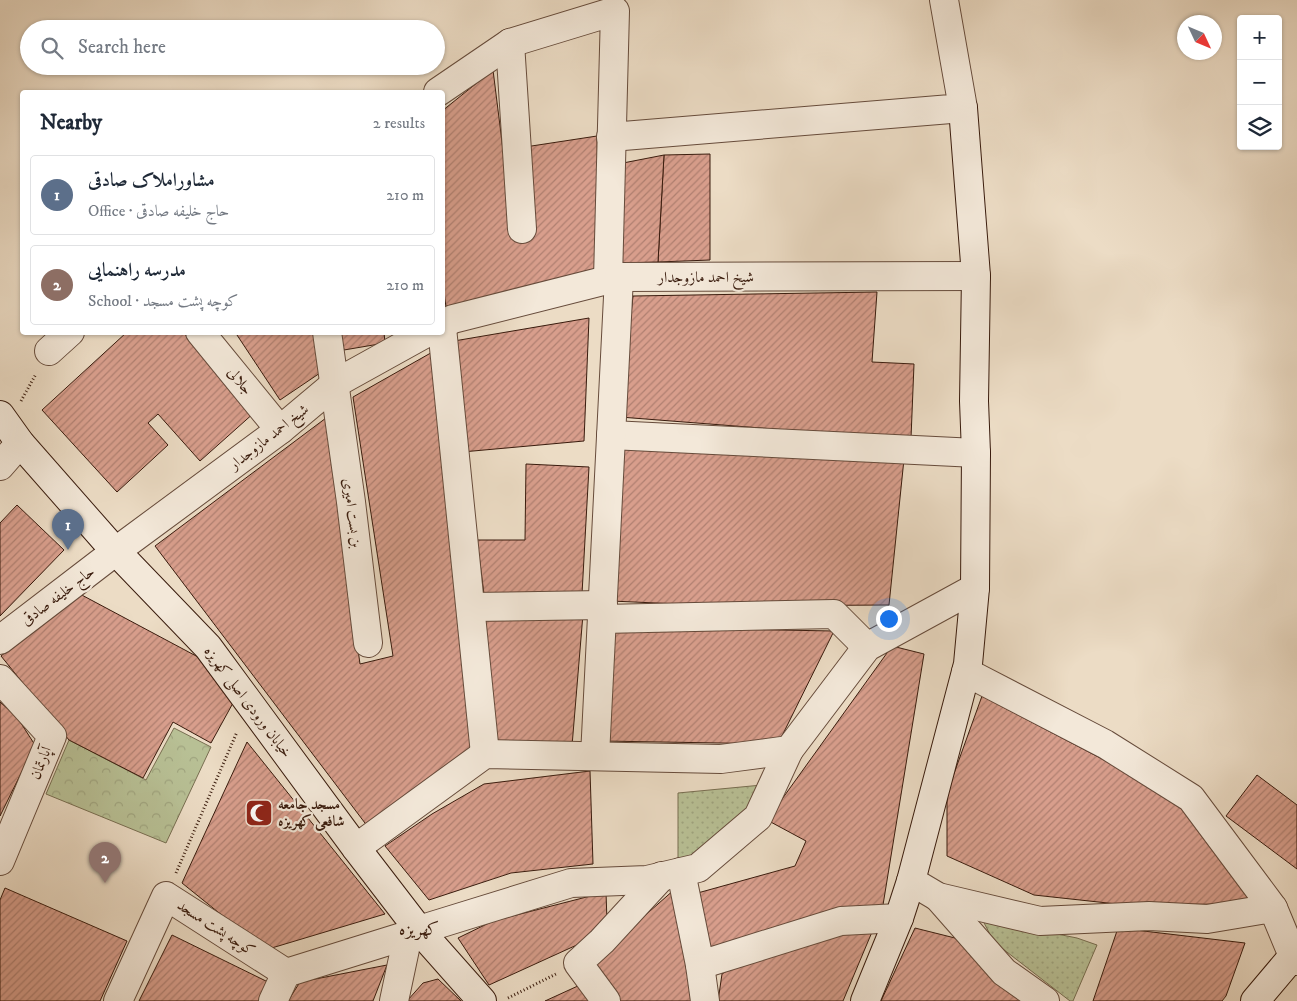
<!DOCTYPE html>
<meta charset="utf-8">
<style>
body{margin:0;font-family:"IM FELL DW Pica",Amiri,serif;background:#f2f2f3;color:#1f2937}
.controls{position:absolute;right:15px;top:15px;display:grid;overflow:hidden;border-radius:5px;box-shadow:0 1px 4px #0004}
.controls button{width:45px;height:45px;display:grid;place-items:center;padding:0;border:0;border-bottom:1px solid #e0e1e3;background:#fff;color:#1f2937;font:25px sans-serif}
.compass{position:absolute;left:1177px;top:15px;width:45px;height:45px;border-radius:50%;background:#fff;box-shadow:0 1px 4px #0004;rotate:134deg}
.you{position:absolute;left:888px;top:618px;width:18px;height:18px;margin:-12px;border:4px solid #fff;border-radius:50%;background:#1a73e8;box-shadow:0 0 0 8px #1a73e833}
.badge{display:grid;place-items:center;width:32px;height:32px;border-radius:50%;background:#ea580c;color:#fff;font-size:16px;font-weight:700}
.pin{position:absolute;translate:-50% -41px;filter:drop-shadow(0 1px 2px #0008)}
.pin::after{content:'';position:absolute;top:26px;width:18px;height:15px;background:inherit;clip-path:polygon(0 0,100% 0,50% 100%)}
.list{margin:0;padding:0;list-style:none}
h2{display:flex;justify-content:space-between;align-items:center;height:65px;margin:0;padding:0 20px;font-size:21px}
h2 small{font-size:16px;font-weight:400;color:#747a83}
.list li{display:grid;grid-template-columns:32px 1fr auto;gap:15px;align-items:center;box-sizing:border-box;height:80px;margin:0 10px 10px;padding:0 10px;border:1px solid #e0e1e3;border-radius:5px}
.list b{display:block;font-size:19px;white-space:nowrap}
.list p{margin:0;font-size:16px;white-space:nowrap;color:#747a83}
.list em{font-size:16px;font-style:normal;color:#747a83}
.icon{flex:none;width:28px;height:28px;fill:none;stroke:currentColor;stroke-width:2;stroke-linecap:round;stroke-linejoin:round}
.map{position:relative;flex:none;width:1297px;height:1001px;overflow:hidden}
.search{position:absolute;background:#fff;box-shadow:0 1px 4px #0004;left:20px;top:20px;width:425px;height:55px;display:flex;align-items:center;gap:12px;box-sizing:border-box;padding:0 18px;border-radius:28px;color:#747a83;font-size:19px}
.panel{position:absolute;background:#fff;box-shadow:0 1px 4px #0004;left:20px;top:90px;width:425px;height:245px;border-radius:5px}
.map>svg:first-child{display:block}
.grass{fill:url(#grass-dots);stroke:#786e51}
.park{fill:url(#park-crowns);stroke:#786e51}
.building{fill:url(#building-hatch);stroke:#391b0d}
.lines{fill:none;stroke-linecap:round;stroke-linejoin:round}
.street-casing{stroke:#664b3b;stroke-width:30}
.secondary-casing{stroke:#391b0d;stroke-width:30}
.path{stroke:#391b0d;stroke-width:3;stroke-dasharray:1 2.5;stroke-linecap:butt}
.street{stroke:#f3e8d9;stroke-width:28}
.secondary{stroke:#f3e8d9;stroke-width:28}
.labels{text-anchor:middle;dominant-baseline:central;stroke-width:4.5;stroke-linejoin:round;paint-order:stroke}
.street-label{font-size:15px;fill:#391b0d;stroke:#f3e8d9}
.poi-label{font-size:15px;font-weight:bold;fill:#391b0d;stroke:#f3e8d9;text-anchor:start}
.quarter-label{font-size:18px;fill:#391b0d;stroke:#f3e8d9}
</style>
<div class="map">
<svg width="1297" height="1001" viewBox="0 0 1297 1001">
<defs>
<pattern id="grass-dots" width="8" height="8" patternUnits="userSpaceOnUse" patternTransform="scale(1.25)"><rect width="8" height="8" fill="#b8c095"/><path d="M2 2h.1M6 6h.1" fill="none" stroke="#9fa47f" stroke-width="1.8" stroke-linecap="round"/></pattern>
<pattern id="park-crowns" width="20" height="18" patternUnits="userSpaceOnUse" patternTransform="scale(1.25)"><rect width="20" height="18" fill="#b8c095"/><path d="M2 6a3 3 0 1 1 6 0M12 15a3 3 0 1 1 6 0" fill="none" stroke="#9fa47f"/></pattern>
<pattern id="building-hatch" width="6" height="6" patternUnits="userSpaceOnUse" patternTransform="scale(1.25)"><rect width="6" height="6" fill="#d89e8c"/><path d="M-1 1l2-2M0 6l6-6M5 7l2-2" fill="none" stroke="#b08071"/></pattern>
</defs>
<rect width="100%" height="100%" fill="#ecdcc5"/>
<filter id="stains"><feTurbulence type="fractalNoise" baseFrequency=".004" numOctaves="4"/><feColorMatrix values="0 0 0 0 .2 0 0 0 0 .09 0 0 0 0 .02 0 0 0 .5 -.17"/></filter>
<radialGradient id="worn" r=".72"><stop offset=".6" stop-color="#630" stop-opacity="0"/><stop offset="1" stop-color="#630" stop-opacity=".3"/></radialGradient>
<g class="grass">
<path d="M762,785L742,822L701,852L678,862V793Z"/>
<path d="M982,919L1077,938L1097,945L1073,1001H1070L994,942Z"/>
</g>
<path class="park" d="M174,728L211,747L166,843L46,794L69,740L146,780Z"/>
<g class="building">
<path d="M493,70L514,238L534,237L525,147L597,136L600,274L447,314L442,279V111Z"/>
<path d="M710,154V260L658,262L664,155Z"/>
<path d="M664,155L658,262L620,263L623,163Z"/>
<path d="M877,292L872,362L914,364L911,438L876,437L620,417L633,296Z"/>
<path d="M589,318L584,441L462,452L454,341Z"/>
<path d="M127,332H183L255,412L200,461L158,414L148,423L168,445L117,492L42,410Z"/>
<path d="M235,332H314L320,373L280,400Z"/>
<path d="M340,332H384L385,343L344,350Z"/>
<path d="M436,350L473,750L368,827L155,546L326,418L360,664L393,656L353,397Z"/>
<path d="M620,448L904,459L889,605L724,606L611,601Z"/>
<path d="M526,464L589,467L582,594H484L477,540H525Z"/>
<path d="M17,505L64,550L0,616V523Z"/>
<path d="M78,593L198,657L233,703L211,743L173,722L143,778L69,740L1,656Z"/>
<path d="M583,614L572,746L491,742L480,615Z"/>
<path d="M610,627L834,631L778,744L602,741Z"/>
<path d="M892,646L924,654L883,905L711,948L694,894L795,866L806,841L767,820Z"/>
<path d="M982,696L1167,793L1206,830L1254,896L1236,904L1126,905L1034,895L947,856V793Z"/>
<path d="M0,702L17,717L35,745L0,816Z"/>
<path d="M247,742L385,914L265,950L182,883Z"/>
<path d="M590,771L593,864L511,873L429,900L385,846L432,814L484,784Z"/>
<path d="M1257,775L1297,805V869L1226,816Z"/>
<path d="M5,888L127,941L100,1001H0V900Z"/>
<path d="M675,889L695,1001H616L592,962Z"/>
<path d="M606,892L607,922L579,944L489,985L458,938L493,921Z"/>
<path d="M831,927L872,932L843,1001H718L722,974L750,956Z"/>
<path d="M915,928L963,940L1037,1001H881Z"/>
<path d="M1118,928L1245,943L1226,996L1222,1001H1093Z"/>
<path d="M172,935L270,983L261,1001H139Z"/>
<path d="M387,965L373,1001H288L300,982Z"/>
<path d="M438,979L461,1001H407L423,983Z"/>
<path d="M580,985L592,1001H545Z"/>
</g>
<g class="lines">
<g class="street-casing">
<g id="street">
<path d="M510,43L522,229"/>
<path d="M438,92L510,43L615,11L608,279"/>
<path d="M611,137L963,108L944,0"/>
<path d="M442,324L453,319L619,277L976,276"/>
<path d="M442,328L485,754"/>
<path d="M200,332L280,430"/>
<path d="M327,332L351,502L368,643"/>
<path d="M49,351L70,332"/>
<path d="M611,435L976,453"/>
<path d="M0,466L20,443"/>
<path d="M471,607L603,605"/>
<path d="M602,619L834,614L867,647"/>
<path d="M0,640L116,551L280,430L336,383L428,332"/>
<path d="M966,672L1105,744L1191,798L1273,908"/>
<path d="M0,679L52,736L0,861"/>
<path d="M595,756L619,277"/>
<path d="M356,848L485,754L721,759L789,750L867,647L975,588"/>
<path d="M681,872L700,965L841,921L899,918"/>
<path d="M911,881L938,897L1040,921L1149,916L1207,919L1273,908L1293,956L1297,961"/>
<path d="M938,897L1004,972L1045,1001"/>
<path d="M700,965L705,1001"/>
<path d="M118,1001L166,896L286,973"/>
<path d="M273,1001L286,973L408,935"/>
<path d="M394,1001L408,935L419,930L571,883L647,880L698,868L758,817L789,750"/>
<path d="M606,1001L578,963L602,941L662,876"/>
</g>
</g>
<g class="secondary-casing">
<g id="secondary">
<path d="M0,415L20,443L108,543L208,647L356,848L419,930L482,1001"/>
<path d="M865,1001L899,918L911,881L968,664L975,588L976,453L974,401L976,276L963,108"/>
<path d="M1255,1001L1293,956L1297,944"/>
</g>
</g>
<g class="path">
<path d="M21,401L36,374"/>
<path d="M176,873L237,732"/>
<path d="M508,998L556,974"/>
</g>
<use href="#street" class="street"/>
<use href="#secondary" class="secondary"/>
</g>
<defs>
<g id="mosque-square" transform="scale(1.4375)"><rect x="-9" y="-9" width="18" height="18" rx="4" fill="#8f2418" stroke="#f3e8d9"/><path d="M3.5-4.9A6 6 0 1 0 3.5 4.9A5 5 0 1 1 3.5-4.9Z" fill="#fff"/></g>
</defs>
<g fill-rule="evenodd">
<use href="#mosque-square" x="259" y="813"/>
</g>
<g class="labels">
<g class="street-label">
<text x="706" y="277">شیخ احمد مازوجدار</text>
<text transform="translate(240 381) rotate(51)">جلالی</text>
<text transform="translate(269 437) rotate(-38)">شیخ احمد مازوجدار</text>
<text transform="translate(352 513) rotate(83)">بن بست امیری</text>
<text transform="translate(58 596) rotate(-37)">حاج خلیفه صادقی</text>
<text transform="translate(248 702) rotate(53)">خیابان ورودی اصلی کهریزه</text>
<text transform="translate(41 763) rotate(-68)">آپارتمان</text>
<text transform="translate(216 928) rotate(33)">کوچه پشت مسجد</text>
</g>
<g class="poi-label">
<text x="278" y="804">مسجد جامعه<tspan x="278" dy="17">شافعی کهریزه</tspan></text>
</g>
<g class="quarter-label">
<text x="419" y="930">کهریزه</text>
</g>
</g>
<rect width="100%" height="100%" filter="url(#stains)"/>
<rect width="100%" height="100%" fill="url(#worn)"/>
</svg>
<div class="controls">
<button>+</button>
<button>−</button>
<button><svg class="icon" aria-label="layers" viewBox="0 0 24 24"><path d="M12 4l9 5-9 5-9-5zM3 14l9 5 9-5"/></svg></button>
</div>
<svg class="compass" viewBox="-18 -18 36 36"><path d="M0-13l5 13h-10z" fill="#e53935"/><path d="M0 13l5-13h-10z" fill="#747a83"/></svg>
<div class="you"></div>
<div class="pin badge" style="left:68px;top:550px;background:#5c6f8a">1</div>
<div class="pin badge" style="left:105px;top:883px;background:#8d6e63">2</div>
<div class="search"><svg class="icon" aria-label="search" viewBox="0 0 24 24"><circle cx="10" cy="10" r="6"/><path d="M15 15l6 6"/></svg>Search here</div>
<section class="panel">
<h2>Nearby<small>2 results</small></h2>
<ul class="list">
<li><span class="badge" style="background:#5c6f8a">1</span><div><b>مشاوراملاک صادقی</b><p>Office · حاج خلیفه صادقی</p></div><em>210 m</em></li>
<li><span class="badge" style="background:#8d6e63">2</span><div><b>مدرسه راهنمایی</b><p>School · کوچه پشت مسجد</p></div><em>210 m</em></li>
</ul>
</section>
</div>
